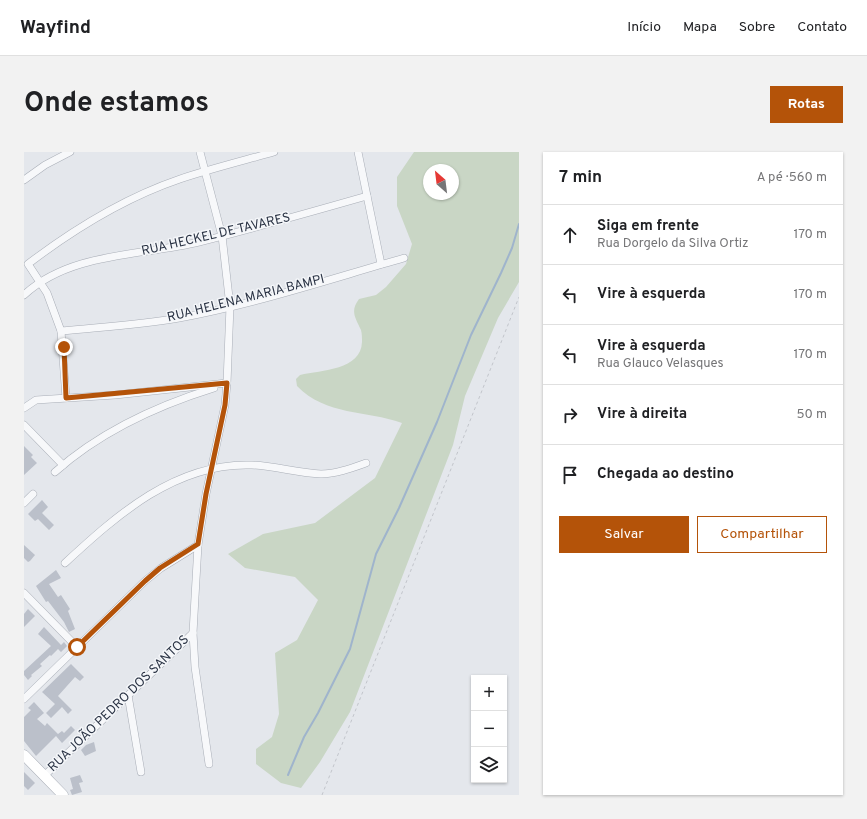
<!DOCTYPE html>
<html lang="pt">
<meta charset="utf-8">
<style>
body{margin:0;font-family:Overpass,sans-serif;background:#f2f2f2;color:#202124}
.controls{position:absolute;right:12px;bottom:12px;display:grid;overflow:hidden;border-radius:0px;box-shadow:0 1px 3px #0004}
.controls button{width:36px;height:36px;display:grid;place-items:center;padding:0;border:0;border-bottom:1px solid #e0e0e0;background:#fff;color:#202124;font:20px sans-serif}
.compass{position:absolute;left:399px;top:12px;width:36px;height:36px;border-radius:50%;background:#fff;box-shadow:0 1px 3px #0004;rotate:332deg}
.stop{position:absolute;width:12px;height:12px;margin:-9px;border:3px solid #b45309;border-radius:50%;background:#fff}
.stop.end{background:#b45309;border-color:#fff;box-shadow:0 1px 4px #0008}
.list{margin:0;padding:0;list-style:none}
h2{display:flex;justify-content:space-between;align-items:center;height:52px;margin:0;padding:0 16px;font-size:17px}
h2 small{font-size:13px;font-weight:400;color:#757577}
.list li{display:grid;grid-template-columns:26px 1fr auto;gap:12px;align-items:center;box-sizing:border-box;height:60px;padding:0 16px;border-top:1px solid #e0e0e0}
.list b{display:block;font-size:15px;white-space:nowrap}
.list p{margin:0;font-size:13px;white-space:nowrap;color:#757577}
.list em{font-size:13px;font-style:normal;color:#757577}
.actions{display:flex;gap:8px;padding:12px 16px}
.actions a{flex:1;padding:9px 0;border:1px solid #b45309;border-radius:0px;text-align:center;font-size:14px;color:#b45309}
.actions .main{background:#b45309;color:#fff}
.icon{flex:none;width:22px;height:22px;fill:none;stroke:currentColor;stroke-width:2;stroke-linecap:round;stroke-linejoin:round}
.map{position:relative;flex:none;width:495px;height:643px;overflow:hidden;border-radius:0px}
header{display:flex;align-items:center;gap:24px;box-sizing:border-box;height:56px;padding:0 20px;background:#fff;border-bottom:1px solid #e0e0e0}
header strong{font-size:19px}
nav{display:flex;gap:22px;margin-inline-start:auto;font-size:14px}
.intro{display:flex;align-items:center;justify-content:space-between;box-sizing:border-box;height:96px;padding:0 24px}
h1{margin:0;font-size:28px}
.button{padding:10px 18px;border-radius:0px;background:#b45309;color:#fff;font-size:14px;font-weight:700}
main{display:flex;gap:24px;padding:0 24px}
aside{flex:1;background:#fff;border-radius:0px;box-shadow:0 1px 3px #0004}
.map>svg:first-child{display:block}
.green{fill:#c9d6c5;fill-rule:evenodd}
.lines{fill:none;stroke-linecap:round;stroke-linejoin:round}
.stream{stroke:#9fb4cc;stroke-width:2}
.building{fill:#bbc0ca}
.street-casing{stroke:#a9aeb7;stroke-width:8}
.secondary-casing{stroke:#a9aeb7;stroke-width:11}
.path{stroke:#c2c5cb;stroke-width:1;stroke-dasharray:3 3;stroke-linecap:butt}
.street{stroke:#f7f8fa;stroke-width:7}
.secondary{stroke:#fff;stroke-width:10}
.route{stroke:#b45309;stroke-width:5}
.labels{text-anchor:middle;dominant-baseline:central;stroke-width:3;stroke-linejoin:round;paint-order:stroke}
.street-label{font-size:13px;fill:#2b3445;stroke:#f4f6f9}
</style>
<header>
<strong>Wayfind</strong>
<nav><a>Início</a><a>Mapa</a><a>Sobre</a><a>Contato</a></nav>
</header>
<div class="intro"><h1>Onde estamos</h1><a class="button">Rotas</a></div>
<main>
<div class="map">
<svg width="495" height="643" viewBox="0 0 495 643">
<rect width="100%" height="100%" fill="#e4e7ec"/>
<path class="green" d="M390,0H495V130L474,166L441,244L429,293L326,560L296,610L277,636L257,631L232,612V597L248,585L255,562L251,501L273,488L294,448L271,425L221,416L204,402L239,382L291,371L351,326L378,271C342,258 302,264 273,234L272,227L276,223C298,218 337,218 338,190C338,186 338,182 337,178C331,165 326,159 335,147L352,143L362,135L382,112L388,92L373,54V25ZM405,18H429V42H405Z"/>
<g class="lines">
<path class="stream" d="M264,623L280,585L294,561L326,497L352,402L375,356L413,270L447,183L477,121L488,96L495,72"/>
</g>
<g class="building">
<path d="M0,294L9,303L7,305L13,311L0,323Z"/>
<path d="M18,348L24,355L18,361L30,373L25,378L14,367L11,369L4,362Z"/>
<path d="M0,393L11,403L6,409L4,410L0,406Z"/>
<path d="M32,418L37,426L25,432L34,445L37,443L46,457L44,459L51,477L45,480L40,470L24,449L22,450L12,434Z"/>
<path d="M4,457L11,464L0,475V462Z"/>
<path d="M20,475L37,493L40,490L43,494L37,500L34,497L27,504L26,503L16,512L18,514L7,523L8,524L4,528L0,523V519L27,494L14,482Z"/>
<path d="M47,512L60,525L56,529L51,525L34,544L48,558L44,562L38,555L27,566L22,561L31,552L18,540Z"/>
<path d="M10,550L20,561L13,567L21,574L23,571L34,582L38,579L40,581L47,574L51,578L38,591L32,584L12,604L0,589V565L7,558L4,556Z"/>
<path d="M70,590L72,599L61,604L57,598L62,593Z"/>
<path d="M0,620L11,631L4,638L0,634Z"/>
<path d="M56,623L59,630L55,631L58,640L48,643L46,638L49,637L46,626Z"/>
</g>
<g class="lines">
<g class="street-casing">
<g id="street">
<path d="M176,0L198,84L206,154L203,231L201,253L182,342L174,393L171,445L169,481L171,515L185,612"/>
<path d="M334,0L357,112"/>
<path d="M0,28L21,13L46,0"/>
<path d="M0,143C46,100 117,104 175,90C231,76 287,60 343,44"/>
<path d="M37,179C77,175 116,173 155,166C231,152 306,127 380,106"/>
<path d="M42,246L37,179L23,141L4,112C50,77 100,46 156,27C186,17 218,9 250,0"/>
<path d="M0,256L12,248L91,243L203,231"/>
<path d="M0,273L39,313"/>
<path d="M31,320C77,279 132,254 190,236"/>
<path d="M0,351L9,342"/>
<path d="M41,411C93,363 152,310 228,313C251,314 274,321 297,322C312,322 328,316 342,311"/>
<path d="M0,441L53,495"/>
<path d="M104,543L117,620"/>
<path d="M0,547L121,429L137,416L174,393"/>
<path d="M20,624L169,481"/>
</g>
</g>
<g class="secondary-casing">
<path id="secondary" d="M0,603L39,643"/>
</g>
<path class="path" d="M298,643L495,145"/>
<use href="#street" class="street"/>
<use href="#secondary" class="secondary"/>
</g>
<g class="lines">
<path class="route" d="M40,195L42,246L203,231L201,253L182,342L174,392L136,416L121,429L53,495"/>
</g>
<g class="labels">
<g class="street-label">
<text transform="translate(192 83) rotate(-13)">RUA HECKEL DE TAVARES</text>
<text transform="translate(222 147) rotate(-14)">RUA HELENA MARIA BAMPI</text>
<text transform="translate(95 552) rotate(-44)">RUA JOÃO PEDRO DOS SANTOS</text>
</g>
</g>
</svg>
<div class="controls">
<button>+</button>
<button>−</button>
<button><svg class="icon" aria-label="layers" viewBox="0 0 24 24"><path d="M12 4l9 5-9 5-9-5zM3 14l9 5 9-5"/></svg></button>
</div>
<svg class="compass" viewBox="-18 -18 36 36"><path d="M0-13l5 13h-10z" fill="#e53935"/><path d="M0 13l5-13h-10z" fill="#757577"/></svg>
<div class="stop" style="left:53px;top:495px"></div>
<div class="stop end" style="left:40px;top:195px"></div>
</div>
<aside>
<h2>7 min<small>A pé · 560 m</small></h2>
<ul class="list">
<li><svg class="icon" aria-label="ahead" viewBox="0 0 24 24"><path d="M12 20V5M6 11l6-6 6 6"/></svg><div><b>Siga em frente</b><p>Rua Dorgelo da Silva Ortiz</p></div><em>170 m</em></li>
<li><svg class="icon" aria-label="left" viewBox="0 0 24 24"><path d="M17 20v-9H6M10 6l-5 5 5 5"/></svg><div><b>Vire à esquerda</b></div><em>170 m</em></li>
<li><svg class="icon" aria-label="left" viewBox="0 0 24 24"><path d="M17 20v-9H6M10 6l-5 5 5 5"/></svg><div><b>Vire à esquerda</b><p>Rua Glauco Velasques</p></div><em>170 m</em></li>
<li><svg class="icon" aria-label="right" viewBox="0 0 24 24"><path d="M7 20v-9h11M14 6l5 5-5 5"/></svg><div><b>Vire à direita</b></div><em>50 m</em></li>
<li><svg class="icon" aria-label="arrive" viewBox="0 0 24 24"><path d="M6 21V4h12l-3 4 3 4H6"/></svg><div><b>Chegada ao destino</b></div></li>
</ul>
<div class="actions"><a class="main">Salvar</a><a>Compartilhar</a></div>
</aside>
</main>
